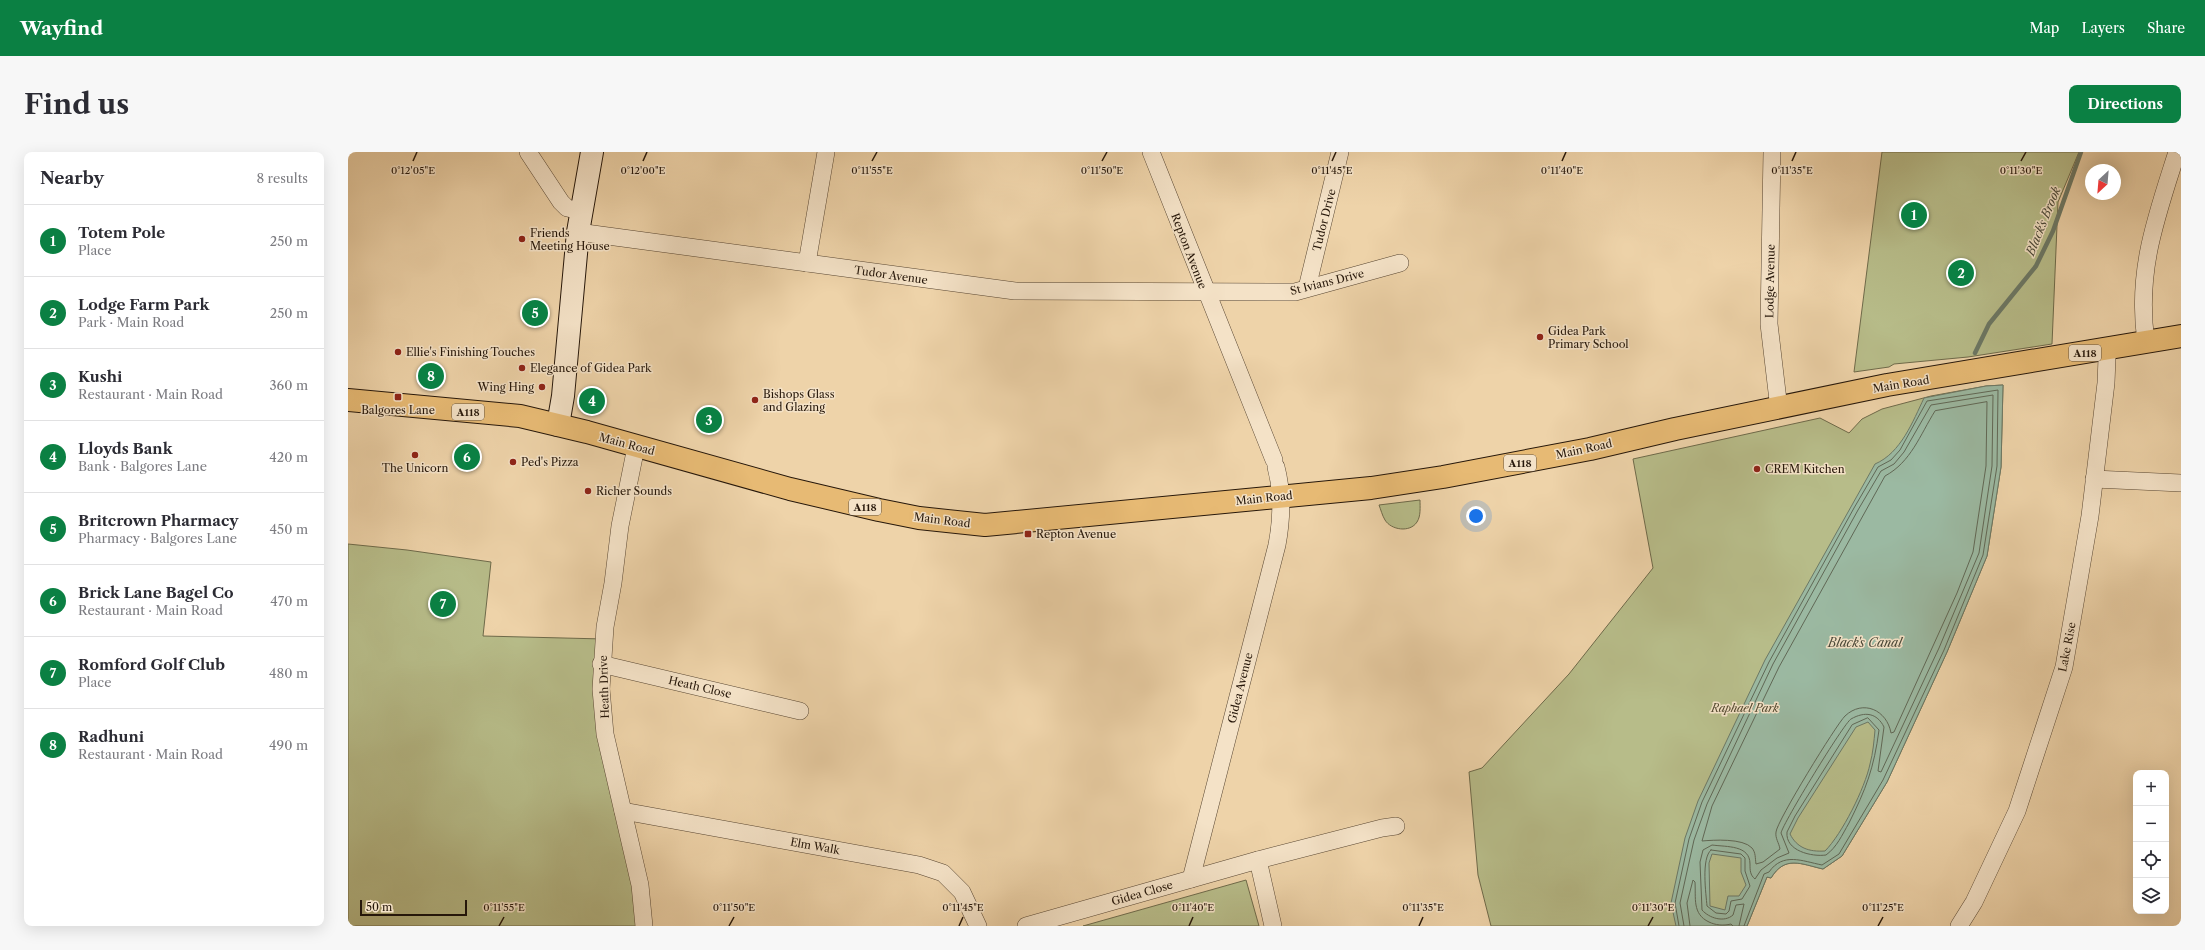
<!DOCTYPE html>
<meta charset="utf-8">
<style>
body{margin:0;font-family:"Libre Caslon Text",serif;background:#f7f7f7;color:#2b2b33}
.controls{position:absolute;right:12px;bottom:12px;display:grid;overflow:hidden;border-radius:8px;box-shadow:0 4px 16px #0002}
.controls button{width:36px;height:36px;display:grid;place-items:center;padding:0;border:0;border-bottom:1px solid #e1e1e2;background:#fff;color:#2b2b33;font:20px sans-serif}
.compass{position:absolute;left:1737px;top:12px;width:36px;height:36px;border-radius:50%;background:#fff;box-shadow:0 4px 16px #0002;rotate:206deg}
.scale{position:absolute;left:12px;bottom:10px;width:107px;box-sizing:border-box;padding-left:4px;border:2px solid #26170a;border-top:0;font-size:11px;line-height:14px;white-space:nowrap;color:#26170a;-webkit-text-stroke:3px #f4e2c7;paint-order:stroke}
.you{position:absolute;left:1128px;top:364px;width:14px;height:14px;margin:-10px;border:3px solid #fff;border-radius:50%;background:#1a73e8;box-shadow:0 0 0 6px #1a73e833}
.badge{display:grid;place-items:center;width:26px;height:26px;border-radius:50%;background:#0b8043;color:#fff;font-size:13px;font-weight:700}
.pin{position:absolute;translate:-50% -50%;border:2px solid #fff;box-shadow:0 1px 4px #0006}
.list{margin:0;padding:0;list-style:none}
h2{display:flex;justify-content:space-between;align-items:center;height:52px;margin:0;padding:0 16px;font-size:17px}
h2 small{font-size:13px;font-weight:400;color:#7c7c81}
.list li{display:grid;grid-template-columns:26px 1fr auto;gap:12px;align-items:center;box-sizing:border-box;height:72px;padding:0 16px;border-top:1px solid #e1e1e2}
.list b{display:block;font-size:15px;white-space:nowrap}
.list p{margin:0;font-size:13px;white-space:nowrap;color:#7c7c81}
.list em{font-size:13px;font-style:normal;color:#7c7c81}
.icon{flex:none;width:22px;height:22px;fill:none;stroke:currentColor;stroke-width:2;stroke-linecap:round;stroke-linejoin:round}
.map{position:relative;flex:none;width:1833px;height:774px;overflow:hidden;border-radius:8px}
header{display:flex;align-items:center;gap:24px;box-sizing:border-box;height:56px;padding:0 20px;background:#0b8043;color:#fff}
header strong{font-size:19px}
nav{display:flex;gap:22px;margin-inline-start:auto;font-size:14px}
.intro{display:flex;align-items:center;justify-content:space-between;box-sizing:border-box;height:96px;padding:0 24px}
h1{margin:0;font-size:28px}
.button{padding:10px 18px;border-radius:8px;background:#0b8043;color:#fff;font-size:14px;font-weight:700}
main{display:flex;gap:24px;padding:0 24px}
aside{flex:1;background:#fff;border-radius:8px;box-shadow:0 4px 16px #0002}
.map>svg:first-child{display:block}
.green{fill:#b7bc89;stroke:#6e6a4a}
.water{fill:#9bb9a2;stroke:#6c7865;fill-rule:evenodd}
.lines{fill:none;stroke-linecap:round;stroke-linejoin:round}
.shore{stroke:#606856;stroke-width:1}
.stream{stroke:#6c7865;stroke-width:4.5}
.street-casing{stroke:#584632;stroke-width:18}
.secondary-casing{stroke:#26170a;stroke-width:24}
.primary-casing{stroke:#26170a;stroke-width:24}
.street{stroke:#f4e2c7;stroke-width:17}
.secondary{stroke:#f4e2c7;stroke-width:22}
.primary{stroke:#e7ba74;stroke-width:22}
.ticks{fill:none;stroke:#26170a;stroke-width:1.5}
.poi-dot{fill:#8f2418;stroke:#f4e2c7;stroke-width:1.5}
.labels{text-anchor:middle;dominant-baseline:central;stroke-width:3;stroke-linejoin:round;paint-order:stroke}
.shield{fill:#f4e2c7;stroke:#645443;stroke-width:1}
.shield-label{font-size:10px;font-weight:bold;fill:#26170a}
.street-label{font-size:11px;fill:#26170a;stroke:#f4e2c7}
.poi-label{font-size:11px;fill:#26170a;stroke:#f4e2c7;text-anchor:start}
.park-label{font-size:11px;font-style:italic;fill:#524930;stroke:#f4e2c7}
.water-label{font-size:12px;font-style:italic;fill:#494838;stroke:#f4e2c7}
.ticks-label{font-size:10px;text-anchor:middle;fill:#26170a;stroke:#f4e2c7;stroke-width:3;stroke-linejoin:round;paint-order:stroke}
</style>
<header>
<strong>Wayfind</strong>
<nav><a>Map</a><a>Layers</a><a>Share</a></nav>
</header>
<div class="intro"><h1>Find us</h1><a class="button">Directions</a></div>
<main>
<aside>
<h2>Nearby<small>8 results</small></h2>
<ul class="list">
<li><span class="badge">1</span><div><b>Totem Pole</b><p>Place</p></div><em>250 m</em></li>
<li><span class="badge">2</span><div><b>Lodge Farm Park</b><p>Park · Main Road</p></div><em>250 m</em></li>
<li><span class="badge">3</span><div><b>Kushi</b><p>Restaurant · Main Road</p></div><em>360 m</em></li>
<li><span class="badge">4</span><div><b>Lloyds Bank</b><p>Bank · Balgores Lane</p></div><em>420 m</em></li>
<li><span class="badge">5</span><div><b>Britcrown Pharmacy</b><p>Pharmacy · Balgores Lane</p></div><em>450 m</em></li>
<li><span class="badge">6</span><div><b>Brick Lane Bagel Co</b><p>Restaurant · Main Road</p></div><em>470 m</em></li>
<li><span class="badge">7</span><div><b>Romford Golf Club</b><p>Place</p></div><em>480 m</em></li>
<li><span class="badge">8</span><div><b>Radhuni</b><p>Restaurant · Main Road</p></div><em>490 m</em></li>
</ul>
</aside>
<div class="map">
<svg width="1833" height="774" viewBox="0 0 1833 774">
<rect width="100%" height="100%" fill="#eed3a9"/>
<filter id="stains"><feTurbulence type="fractalNoise" baseFrequency=".005" numOctaves="4"/><feColorMatrix values="0 0 0 0 .2 0 0 0 0 .09 0 0 0 0 .02 0 0 0 .5 -.17"/></filter>
<radialGradient id="worn" r=".72"><stop offset=".6" stop-color="#630" stop-opacity="0"/><stop offset="1" stop-color="#630" stop-opacity=".3"/></radialGradient>
<g class="green">
<path d="M1534,0H1731L1710,50L1704,192L1620,205L1546,212L1541,215L1506,220Z"/>
<path d="M1655,233L1653,315L1639,404L1599,500L1539,630L1494,704L1475,717C1453,712 1437,703 1423,726L1419,725L1399,774H1143L1130,723L1121,620L1134,616L1221,522L1305,416L1285,307L1472,266L1501,281L1514,267L1534,257L1583,244L1638,234Z"/>
<path d="M1072,348C1072,355 1073,364 1069,370C1062,381 1043,378 1037,368C1034,363 1033,358 1031,353Z"/>
<path d="M0,392L59,398L143,410L135,484L256,487L257,582L296,774H0Z"/>
<path d="M898,728L911,774H735Z"/>
</g>
<path class="water" d="M1655,233L1653,315L1639,404L1599,500L1539,630L1494,704L1475,717C1453,712 1437,703 1423,726L1419,725L1399,774H1328L1323,751L1337,686L1350,649L1417,508L1527,312C1553,301 1565,269 1576,246L1638,234ZM1520,570L1527,578C1526,589 1525,601 1522,612C1517,636 1494,682 1477,699C1461,700 1449,696 1442,682L1450,666L1508,575ZM1364,702L1393,706V720L1398,733L1391,744H1380L1377,758L1362,754L1361,711Z"/>
<g class="lines">
<g class="shore">
<path d="M1639,250L1638,314L1625,400L1609,441L1546,580L1543,581C1539,558 1515,547 1497,564C1488,573 1429,669 1428,680C1427,686 1431,691 1432,697L1415,710L1408,712C1407,706 1408,701 1404,696C1395,686 1365,688 1354,689L1364,654L1431,515L1537,324C1563,310 1572,283 1587,259Z"/>
<path d="M1520,566L1531,578C1526,616 1518,637 1501,671C1494,683 1489,695 1478,703C1464,705 1437,699 1439,680L1447,664L1504,573Z"/>
<path d="M1363,698L1393,702L1397,706V719L1402,734L1394,747L1383,749L1381,759L1378,762L1368,761L1359,754C1358,742 1353,706 1363,698Z"/>
<path d="M1331,774L1327,751L1341,687L1354,650L1421,510L1506,356L1530,315L1543,308L1552,298L1579,249L1650,238L1649,314L1635,403L1596,498L1535,628L1491,702L1474,713C1454,709 1435,700 1421,720L1416,722L1396,774"/>
<path d="M1336,774L1332,751L1346,688L1359,652L1425,512L1510,358L1533,319L1546,312L1556,300L1583,253L1645,243L1644,314L1631,401L1591,496L1533,620L1530,619L1536,575C1529,561 1517,559 1503,567C1496,571 1435,671 1433,681L1441,701L1429,706L1413,718L1407,727C1402,723 1402,718 1402,712C1402,693 1379,695 1364,693L1355,698L1352,710L1354,758C1361,766 1376,771 1385,763L1388,753L1396,752L1391,774"/>
<path d="M1342,774L1339,751L1345,728L1347,730C1348,746 1344,762 1361,770C1367,773 1375,774 1383,772L1385,774"/>
</g>
<path class="stream" d="M1627,201L1641,172L1688,114L1705,79L1733,0"/>
<g class="street-casing">
<g id="street">
<path d="M180,0L213,50L219,56L234,59"/>
<path d="M803,0L926,308"/>
<path d="M1424,0L1421,172L1431,257"/>
<path d="M230,80L667,139L947,140L1052,111"/>
<path d="M459,111L478,0"/>
<path d="M959,136L992,0"/>
<path d="M1798,190C1788,119 1808,66 1829,0"/>
<path d="M288,295L272,374L265,431L257,475L253,537L257,582L292,733L296,774"/>
<path d="M1746,327L1833,331"/>
<path d="M253,512L452,559"/>
<path d="M275,659L571,713L595,721L614,740L630,774"/>
<path d="M910,708L1034,676L1048,674"/>
<path d="M843,727L929,393C934,366 935,341 928,315"/>
<path d="M678,774L910,708L925,774"/>
<path d="M1611,774L1626,750L1669,659L1716,515L1742,364L1758,231L1759,206L1757,197"/>
</g>
</g>
<g class="secondary-casing">
<path id="secondary" d="M210,273L215,244L230,80L244,0"/>
</g>
<g class="primary-casing">
<path id="primary" d="M0,248L172,264L239,280L442,337L531,358L571,366L637,373L1023,336L1095,325L1242,297L1327,277L1539,233L1833,184"/>
</g>
<use href="#street" class="street"/>
<use href="#secondary" class="secondary"/>
<use href="#primary" class="primary"/>
</g>
<path class="ticks" d="M65,9L69,0M295,9L299,0M524,9L529,0M754,9L759,0M984,9L988,0M1214,9L1218,0M1444,9L1448,0M1673,9L1678,0M151,774L156,765M381,774L386,765M611,774L615,765M841,774L845,765M1071,774L1075,765M1300,774L1305,765M1530,774L1535,765"/>
<g class="poi-dot">
<circle cx="174" cy="87" r="4"/>
<circle cx="1192" cy="185" r="4"/>
<circle cx="50" cy="200" r="4"/>
<circle cx="174" cy="216" r="4"/>
<circle cx="194" cy="235" r="4"/>
<rect x="46" y="241" width="8" height="8" rx="2"/>
<circle cx="407" cy="248" r="4"/>
<circle cx="67" cy="303" r="4"/>
<circle cx="165" cy="310" r="4"/>
<circle cx="1409" cy="317" r="4"/>
<circle cx="240" cy="339" r="4"/>
<rect x="676" y="378" width="8" height="8" rx="2"/>
</g>
<g class="labels">
<g class="shield">
<rect x="1721" y="193" width="32" height="16" rx="3"/>
<rect x="104" y="252" width="32" height="16" rx="3"/>
<rect x="1156" y="303" width="32" height="16" rx="3"/>
<rect x="501" y="347" width="32" height="16" rx="3"/>
</g>
<g class="shield-label">
<text x="1737" y="201">A118</text>
<text x="120" y="260">A118</text>
<text x="1172" y="311">A118</text>
<text x="517" y="355">A118</text>
</g>
<g class="street-label">
<text transform="translate(976 68) rotate(-76)">Tudor Drive</text>
<text transform="translate(841 99) rotate(69)">Repton Avenue</text>
<text transform="translate(543 123) rotate(8)">Tudor Avenue</text>
<text transform="translate(1422 129) rotate(-89)">Lodge Avenue</text>
<text transform="translate(979 130) rotate(-14)">St Ivians Drive</text>
<text transform="translate(1553 232) rotate(-9)">Main Road</text>
<text transform="translate(279 292) rotate(15)">Main Road</text>
<text transform="translate(1236 297) rotate(-12)">Main Road</text>
<text transform="translate(916 346) rotate(-6)">Main Road</text>
<text transform="translate(594 368) rotate(7)">Main Road</text>
<text transform="translate(1719 495) rotate(-79)">Lake Rise</text>
<text transform="translate(256 535) rotate(-92)">Heath Drive</text>
<text transform="translate(352 535) rotate(13)">Heath Close</text>
<text transform="translate(892 536) rotate(-76)">Gidea Avenue</text>
<text transform="translate(467 694) rotate(10)">Elm Walk</text>
<text transform="translate(794 741) rotate(-16)">Gidea Close</text>
</g>
<g class="poi-label">
<text x="182" y="81">Friends<tspan x="182" dy="13">Meeting House</tspan></text>
<text x="1200" y="179">Gidea Park<tspan x="1200" dy="13">Primary School</tspan></text>
<text x="58" y="200">Ellie's Finishing Touches</text>
<text x="182" y="216">Elegance of Gidea Park</text>
<text x="186" y="235" text-anchor="end">Wing Hing</text>
<text x="415" y="242">Bishops Glass<tspan x="415" dy="13">and Glazing</tspan></text>
<text x="50" y="258" text-anchor="middle">Balgores Lane</text>
<text x="173" y="310">Ped's Pizza</text>
<text x="67" y="316" text-anchor="middle">The Unicorn</text>
<text x="1417" y="317">CREM Kitchen</text>
<text x="248" y="339">Richer Sounds</text>
<text x="688" y="382">Repton Avenue</text>
</g>
<g class="park-label">
<text x="1397" y="556">Raphael Park</text>
</g>
<g class="water-label">
<text transform="translate(1695 69) rotate(-68)">Black's Brook</text>
<text x="1517" y="490">Black's Canal</text>
</g>
</g>
<g class="ticks-label">
<text x="65" y="22">0°12'05"E</text>
<text x="295" y="22">0°12'00"E</text>
<text x="524" y="22">0°11'55"E</text>
<text x="754" y="22">0°11'50"E</text>
<text x="984" y="22">0°11'45"E</text>
<text x="1214" y="22">0°11'40"E</text>
<text x="1444" y="22">0°11'35"E</text>
<text x="1673" y="22">0°11'30"E</text>
<text x="156" y="759">0°11'55"E</text>
<text x="386" y="759">0°11'50"E</text>
<text x="615" y="759">0°11'45"E</text>
<text x="845" y="759">0°11'40"E</text>
<text x="1075" y="759">0°11'35"E</text>
<text x="1305" y="759">0°11'30"E</text>
<text x="1535" y="759">0°11'25"E</text>
</g>
<rect width="100%" height="100%" filter="url(#stains)"/>
<rect width="100%" height="100%" fill="url(#worn)"/>
</svg>
<div class="controls">
<button>+</button>
<button>−</button>
<button><svg class="icon" aria-label="locate" viewBox="0 0 24 24"><circle cx="12" cy="12" r="6"/><path d="M12 2v4M12 18v4M2 12h4M18 12h4"/></svg></button>
<button><svg class="icon" aria-label="layers" viewBox="0 0 24 24"><path d="M12 4l9 5-9 5-9-5zM3 14l9 5 9-5"/></svg></button>
</div>
<svg class="compass" viewBox="-18 -18 36 36"><path d="M0-13l5 13h-10z" fill="#e53935"/><path d="M0 13l5-13h-10z" fill="#7c7c81"/></svg>
<div class="scale">50 m</div>
<div class="you"></div>
<div class="pin badge" style="left:1566px;top:63px">1</div>
<div class="pin badge" style="left:1613px;top:121px">2</div>
<div class="pin badge" style="left:361px;top:268px">3</div>
<div class="pin badge" style="left:244px;top:249px">4</div>
<div class="pin badge" style="left:187px;top:161px">5</div>
<div class="pin badge" style="left:119px;top:305px">6</div>
<div class="pin badge" style="left:95px;top:452px">7</div>
<div class="pin badge" style="left:83px;top:224px">8</div>
</div>
</main>
